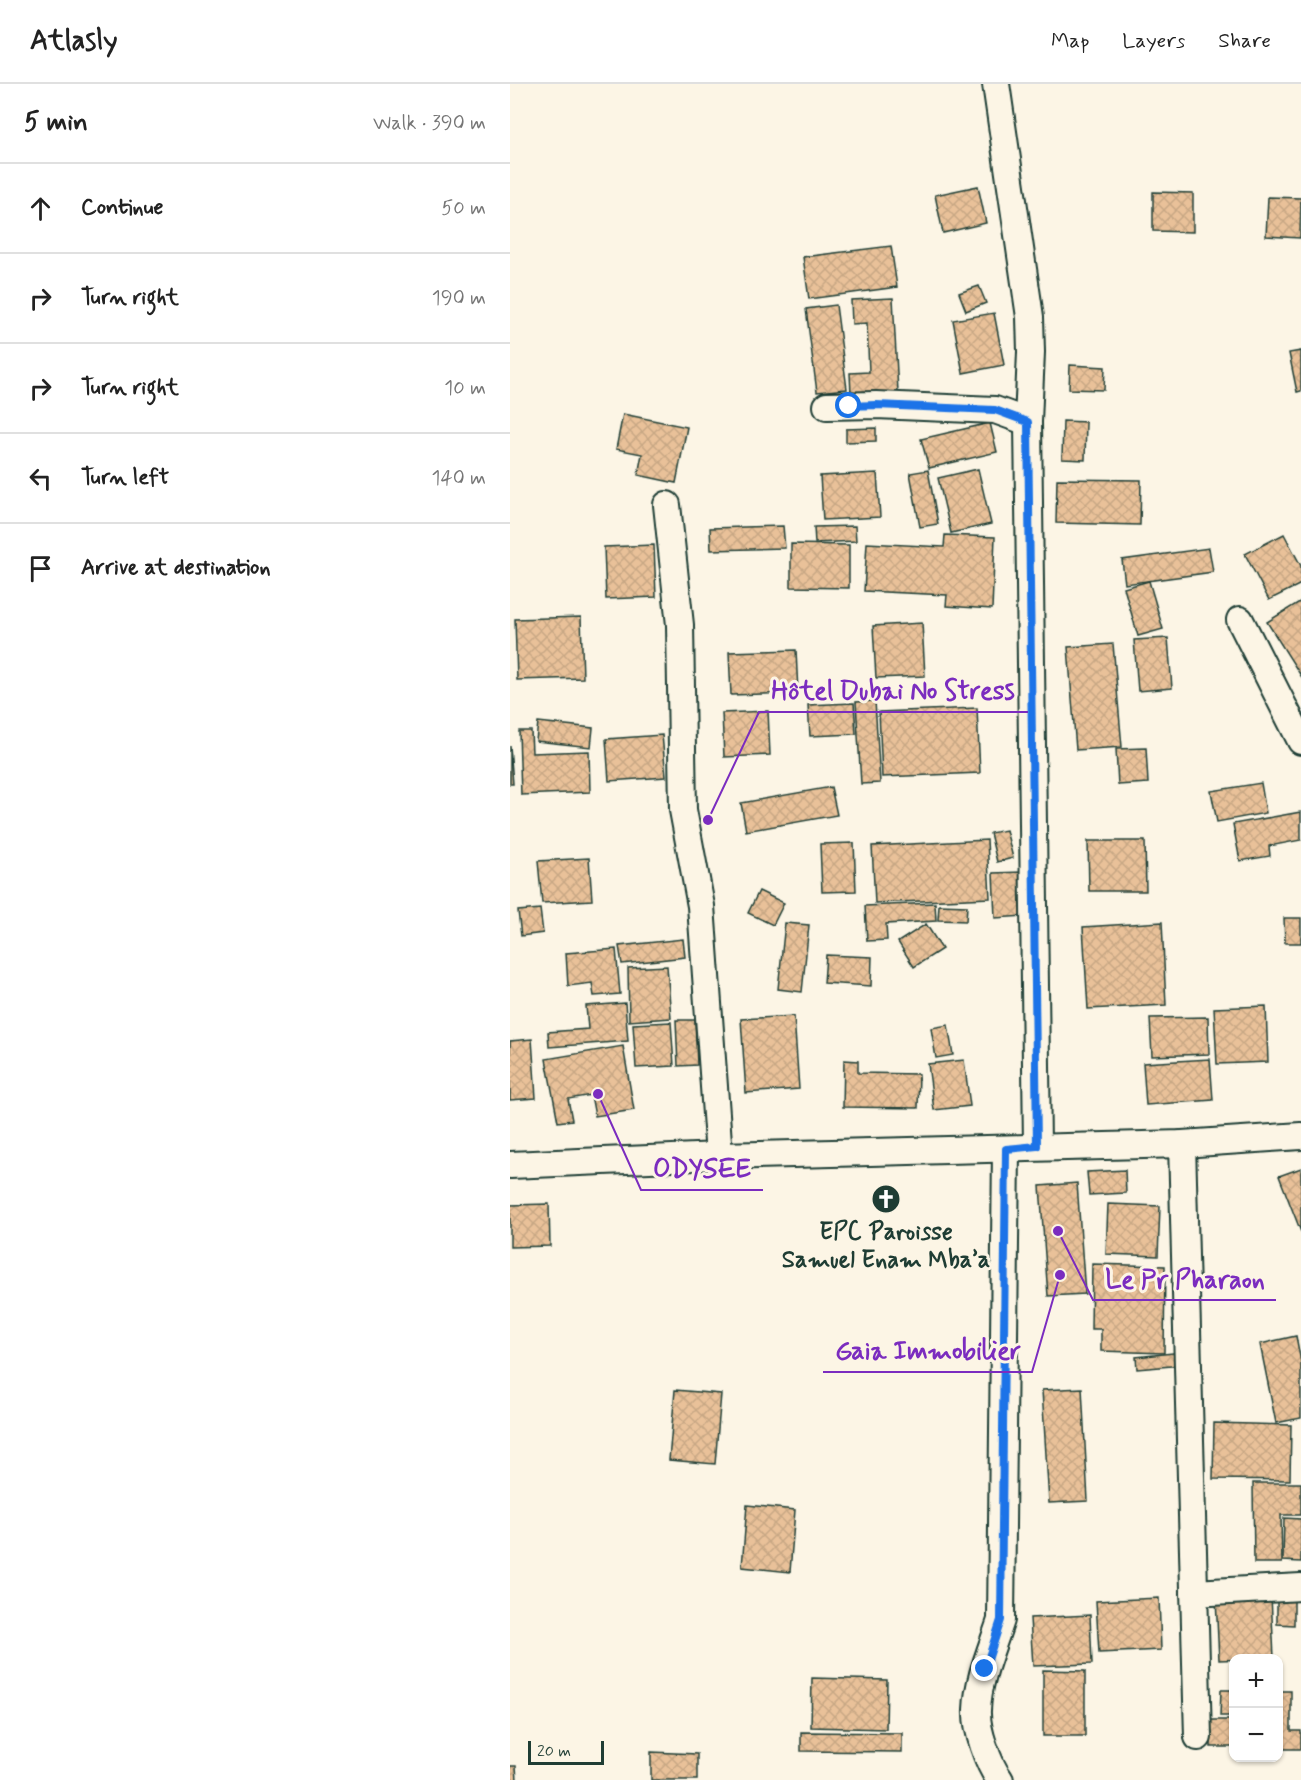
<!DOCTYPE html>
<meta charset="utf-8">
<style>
body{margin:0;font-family:Mynerve,sans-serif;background:#f2f2f2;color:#222}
.controls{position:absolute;right:18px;bottom:18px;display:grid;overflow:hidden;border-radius:12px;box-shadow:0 2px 4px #0004}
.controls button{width:54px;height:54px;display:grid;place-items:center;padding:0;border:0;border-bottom:2px solid #e0e0e0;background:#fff;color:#222;font:30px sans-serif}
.scale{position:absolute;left:18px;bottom:15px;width:76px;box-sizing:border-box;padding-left:6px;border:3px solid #1f3d34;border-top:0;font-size:16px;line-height:21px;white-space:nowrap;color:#1f3d34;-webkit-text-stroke:4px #fcf5e5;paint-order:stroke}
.stop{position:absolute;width:18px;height:18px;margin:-14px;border:4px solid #1a73e8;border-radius:50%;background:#fff}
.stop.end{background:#1a73e8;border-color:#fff;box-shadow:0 2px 6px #0008}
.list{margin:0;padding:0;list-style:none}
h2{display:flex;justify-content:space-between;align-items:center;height:78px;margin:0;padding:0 24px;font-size:26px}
h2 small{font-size:20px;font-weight:400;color:#767676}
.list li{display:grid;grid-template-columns:39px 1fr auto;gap:18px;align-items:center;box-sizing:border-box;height:90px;padding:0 24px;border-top:2px solid #e0e0e0}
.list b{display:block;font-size:22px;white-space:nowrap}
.list em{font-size:20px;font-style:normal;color:#767676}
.icon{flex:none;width:33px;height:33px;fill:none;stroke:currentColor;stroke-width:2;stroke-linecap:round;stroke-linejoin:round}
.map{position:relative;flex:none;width:791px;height:1696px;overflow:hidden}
header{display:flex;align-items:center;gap:36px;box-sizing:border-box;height:84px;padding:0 30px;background:#fff;border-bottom:2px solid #e0e0e0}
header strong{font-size:28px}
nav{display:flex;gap:33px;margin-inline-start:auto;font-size:21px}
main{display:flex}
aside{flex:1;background:#fff}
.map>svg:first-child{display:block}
.building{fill:url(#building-cross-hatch);stroke:#1f3d34;stroke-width:1.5}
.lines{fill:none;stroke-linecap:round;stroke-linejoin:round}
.minor-casing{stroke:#1f3d34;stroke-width:30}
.minor{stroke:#fcf5e5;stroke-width:26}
.route{stroke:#1a73e8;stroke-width:8}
.labels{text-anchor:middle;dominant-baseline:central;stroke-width:6;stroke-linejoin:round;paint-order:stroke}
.poi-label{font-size:24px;font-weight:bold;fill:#1f3d34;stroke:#fcf5e5}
.leader{fill:none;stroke:#7b2cbf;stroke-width:2}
.callout-dot{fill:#7b2cbf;stroke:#fcf5e5;stroke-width:2}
.callout-label{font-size:26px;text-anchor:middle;font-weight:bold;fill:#7b2cbf;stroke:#fcf5e5;stroke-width:6;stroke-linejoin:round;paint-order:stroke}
</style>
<header>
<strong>Atlasly</strong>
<nav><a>Map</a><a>Layers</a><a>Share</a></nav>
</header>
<main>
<aside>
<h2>5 min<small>Walk · 390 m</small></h2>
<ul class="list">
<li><svg class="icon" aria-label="ahead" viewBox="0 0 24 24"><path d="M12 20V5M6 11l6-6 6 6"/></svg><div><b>Continue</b></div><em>50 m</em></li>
<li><svg class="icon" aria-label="right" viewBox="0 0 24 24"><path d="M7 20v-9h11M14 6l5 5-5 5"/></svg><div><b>Turn right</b></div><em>190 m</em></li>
<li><svg class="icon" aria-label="right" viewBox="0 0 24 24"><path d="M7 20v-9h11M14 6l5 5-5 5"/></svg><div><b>Turn right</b></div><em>10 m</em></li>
<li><svg class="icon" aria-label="left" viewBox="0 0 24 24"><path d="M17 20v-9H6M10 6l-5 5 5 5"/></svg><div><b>Turn left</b></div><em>140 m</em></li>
<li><svg class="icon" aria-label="arrive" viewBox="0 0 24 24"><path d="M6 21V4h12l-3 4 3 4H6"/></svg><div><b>Arrive at destination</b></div></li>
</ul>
</aside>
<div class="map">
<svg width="791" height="1696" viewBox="0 0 791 1696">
<defs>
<pattern id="building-cross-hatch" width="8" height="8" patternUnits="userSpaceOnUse" patternTransform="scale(1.5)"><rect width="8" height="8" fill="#e9c199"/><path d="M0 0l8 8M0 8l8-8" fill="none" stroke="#c7a784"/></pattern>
</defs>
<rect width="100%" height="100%" fill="#fcf5e5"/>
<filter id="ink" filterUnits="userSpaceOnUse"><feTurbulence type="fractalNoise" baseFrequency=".0167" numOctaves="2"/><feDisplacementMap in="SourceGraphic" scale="12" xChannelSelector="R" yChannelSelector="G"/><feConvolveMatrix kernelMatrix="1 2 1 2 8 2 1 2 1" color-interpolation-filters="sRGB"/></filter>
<g filter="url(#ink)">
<g class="building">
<path d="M468,102L476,139L433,149L425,111Z"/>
<path d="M643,108L683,109V148L643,147Z"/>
<path d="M758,113L791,114L790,154L756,152Z"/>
<path d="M381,162L387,203L299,215L293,173Z"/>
<path d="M469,202L476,219L456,227L449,209Z"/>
<path d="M383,214L388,308L341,310L340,289L359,288L357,239L342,240L341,216Z"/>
<path d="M326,221L337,305L307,308L296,225Z"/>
<path d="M484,229L494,281L453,289L443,236Z"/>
<path d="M791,267V307L787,308L779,269Z"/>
<path d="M560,281L595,283L594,306L559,305Z"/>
<path d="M113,330L177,343L166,399L128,391L132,370L106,365Z"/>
<path d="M553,337L576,338L575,376L552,375Z"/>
<path d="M480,339L487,368L419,384L411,355Z"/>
<path d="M366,344V357L336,358V345Z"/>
<path d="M468,385L481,440L441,449L428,394Z"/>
<path d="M418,386L428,440L410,443L400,389Z"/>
<path d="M367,389L370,433L313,436L310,392Z"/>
<path d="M547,395L631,396L630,441L546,439Z"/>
<path d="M273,442L275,464L201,466L200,444Z"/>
<path d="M345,442L346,457L305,459L304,443Z"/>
<path d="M774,450L791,482V500L759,516L735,470Z"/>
<path d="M435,451L485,453L482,525L436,522L437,511L354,507L357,459L434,463Z"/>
<path d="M281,460L339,461V504L281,503Z"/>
<path d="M144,461L146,513L96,515L94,463Z"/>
<path d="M699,464L703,488L615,500L612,476Z"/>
<path d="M639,497L653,545L628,552L614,504Z"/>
<path d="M791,517V592L757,538Z"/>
<path d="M71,533L73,594L7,596L5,535Z"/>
<path d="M412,539L415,592L366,594L363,542Z"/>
<path d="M658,554L662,604L628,607L624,556Z"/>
<path d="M603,560L612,663L566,666L558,563Z"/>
<path d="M286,566L288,609L221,611L219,568Z"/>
<path d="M365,617L370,699L351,700L346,618Z"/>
<path d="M344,619L346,650L300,652L298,621Z"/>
<path d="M467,624L470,689L372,693L369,628Z"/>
<path d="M258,627L260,671L214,673L212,629Z"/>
<path d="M28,638L83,644L81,663L26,657Z"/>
<path d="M9,647H21L22,669L79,667L80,708L11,711Z"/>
<path d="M152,651L156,693L99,697L96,655Z"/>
<path d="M0,662L3,700H0Z"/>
<path d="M636,664L638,699L608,701L606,665Z"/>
<path d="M751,699L756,729L707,738L701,707Z"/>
<path d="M321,703L327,731L236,747L231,719Z"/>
<path d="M791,728V756L759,762L760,772L730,777L723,740Z"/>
<path d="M496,746L503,774L487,778L480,749Z"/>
<path d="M477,756L480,814L365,819L362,762Z"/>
<path d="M578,757H635L636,807H579Z"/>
<path d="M344,759L346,807L312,808L310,760Z"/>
<path d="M79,774L82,816L32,819L28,777Z"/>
<path d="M512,788L515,832L485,834L483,789Z"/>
<path d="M249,807L274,819L263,841L238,829Z"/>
<path d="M425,819L426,837L376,840L377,856L357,857L355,822Z"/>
<path d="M429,821L457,822L456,837L428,836Z"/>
<path d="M30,825L33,849L11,852L8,827Z"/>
<path d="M774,834H791V859H775Z"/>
<path d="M652,838L656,921L578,925L573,843Z"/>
<path d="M275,839L299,841L292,908L268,905Z"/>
<path d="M416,840L432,865L404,883L388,858Z"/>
<path d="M173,855L175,873L112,880L109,862Z"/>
<path d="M106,865L110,910L84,912L82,899L58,902L56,869Z"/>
<path d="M316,871L362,873L361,902L314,899Z"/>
<path d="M157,882L161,934L119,937L118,884Z"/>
<path d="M115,919L118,957L39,963L38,948L78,945L76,922Z"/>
<path d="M756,922L758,978L707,980L704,924Z"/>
<path d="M284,932L289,1005L236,1009L231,935Z"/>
<path d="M698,933L699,970L642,972L640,934Z"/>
<path d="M166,936H185L187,981L168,982Z"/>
<path d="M161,938L164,982L126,984L123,940Z"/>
<path d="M438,941L443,971L426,974L421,944Z"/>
<path d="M22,955L26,1014L0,1016V957Z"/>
<path d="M113,962L124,1026L85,1032L81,1011L58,1015L62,1036L48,1038L36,975Z"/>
<path d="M700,975L703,1016L636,1021L633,979Z"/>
<path d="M334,976L348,977V989L409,990L408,1024L333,1023Z"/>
<path d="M454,976L460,1022L424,1026L418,980Z"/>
<path d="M791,1084V1148L769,1092Z"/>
<path d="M615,1086L616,1109L579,1111L577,1088Z"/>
<path d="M567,1099L575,1210L538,1212L530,1102Z"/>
<path d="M39,1120L40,1162L0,1163V1121Z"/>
<path d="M598,1120L650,1122L648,1172L596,1170Z"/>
<path d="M582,1180L655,1182L654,1269L591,1267V1245H581Z"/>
<path d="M786,1252L791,1278V1334L766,1339L750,1260Z"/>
<path d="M672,1268L673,1281L627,1285L626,1273Z"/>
<path d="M572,1304L578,1417L539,1419L532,1306Z"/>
<path d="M165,1306L211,1310L205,1380L159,1376Z"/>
<path d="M704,1339L781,1341L780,1396L703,1395Z"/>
<path d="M743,1399H791V1431H771L772,1479H744Z"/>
<path d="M237,1421L285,1426L280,1488L232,1483Z"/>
<path d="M774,1434L791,1435V1478L773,1477Z"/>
<path d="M761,1512L764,1574L709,1576L706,1514Z"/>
<path d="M649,1514L651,1566L589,1569L586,1517Z"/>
<path d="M767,1514H784V1541L767,1540Z"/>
<path d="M580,1531L582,1580L523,1582L520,1534Z"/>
<path d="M533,1586L575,1587V1652H533Z"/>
<path d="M302,1594L377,1596L376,1645L301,1643Z"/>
<path d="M711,1606H724V1632H710Z"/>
<path d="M768,1607H781V1647H791V1665H768Z"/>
<rect x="701" y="1636" width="23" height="27"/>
<path d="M291,1648L392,1649V1668L291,1667Z"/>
<path d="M141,1668L187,1670V1696H141Z"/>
<path d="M0,1682H6L7,1696H0Z"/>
</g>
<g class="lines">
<g class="minor-casing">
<g id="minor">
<path d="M486,0L520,233L521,268L518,338L527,1062"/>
<path d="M317,322L366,321L485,326L518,338"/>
<path d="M157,421L170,541L173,726L191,822L209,1072"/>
<path d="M730,536L791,657"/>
<path d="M672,1060L688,1653"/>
<path d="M0,1081L209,1072L672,1060L791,1052"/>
<path d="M684,1509L791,1503"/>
<path d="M490,1696C478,1680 466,1645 467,1626C468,1595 482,1564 491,1536L496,1065"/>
</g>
</g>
<use href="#minor" class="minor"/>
</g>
</g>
<g class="lines" filter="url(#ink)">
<path class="route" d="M339,322L366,321L485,326L518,338L527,1062L496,1065L491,1536L475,1585"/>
</g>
<defs>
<g id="church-disc" transform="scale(1.5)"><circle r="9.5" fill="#1f3d34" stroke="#fcf5e5"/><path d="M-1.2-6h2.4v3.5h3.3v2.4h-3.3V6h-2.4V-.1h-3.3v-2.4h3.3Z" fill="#fff"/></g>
</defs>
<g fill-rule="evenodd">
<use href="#church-disc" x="376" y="1115"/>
</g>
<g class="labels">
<g class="poi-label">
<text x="376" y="1148">EPC Paroisse<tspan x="376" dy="28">Samuel Enam Mba’a</tspan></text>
</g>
</g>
<path class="leader" d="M198 736L249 628H518M88 1010L131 1106H253M548 1147L583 1216H766M550 1191L522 1288H313"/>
<g class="callout-dot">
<circle cx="198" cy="736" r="6"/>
<circle cx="88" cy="1010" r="6"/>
<circle cx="548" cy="1147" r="6"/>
<circle cx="550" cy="1191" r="6"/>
</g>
<g class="callout-label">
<text x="383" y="615">Hôtel Dubai No Stress</text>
<text x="192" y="1093">ODYSEE</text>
<text x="675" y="1204">Le Pr Pharaon</text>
<text x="418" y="1275">Gaia Immobilier</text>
</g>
</svg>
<div class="controls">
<button>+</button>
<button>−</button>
</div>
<div class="scale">20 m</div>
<div class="stop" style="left:339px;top:322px"></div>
<div class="stop end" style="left:475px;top:1585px"></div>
</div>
</main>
